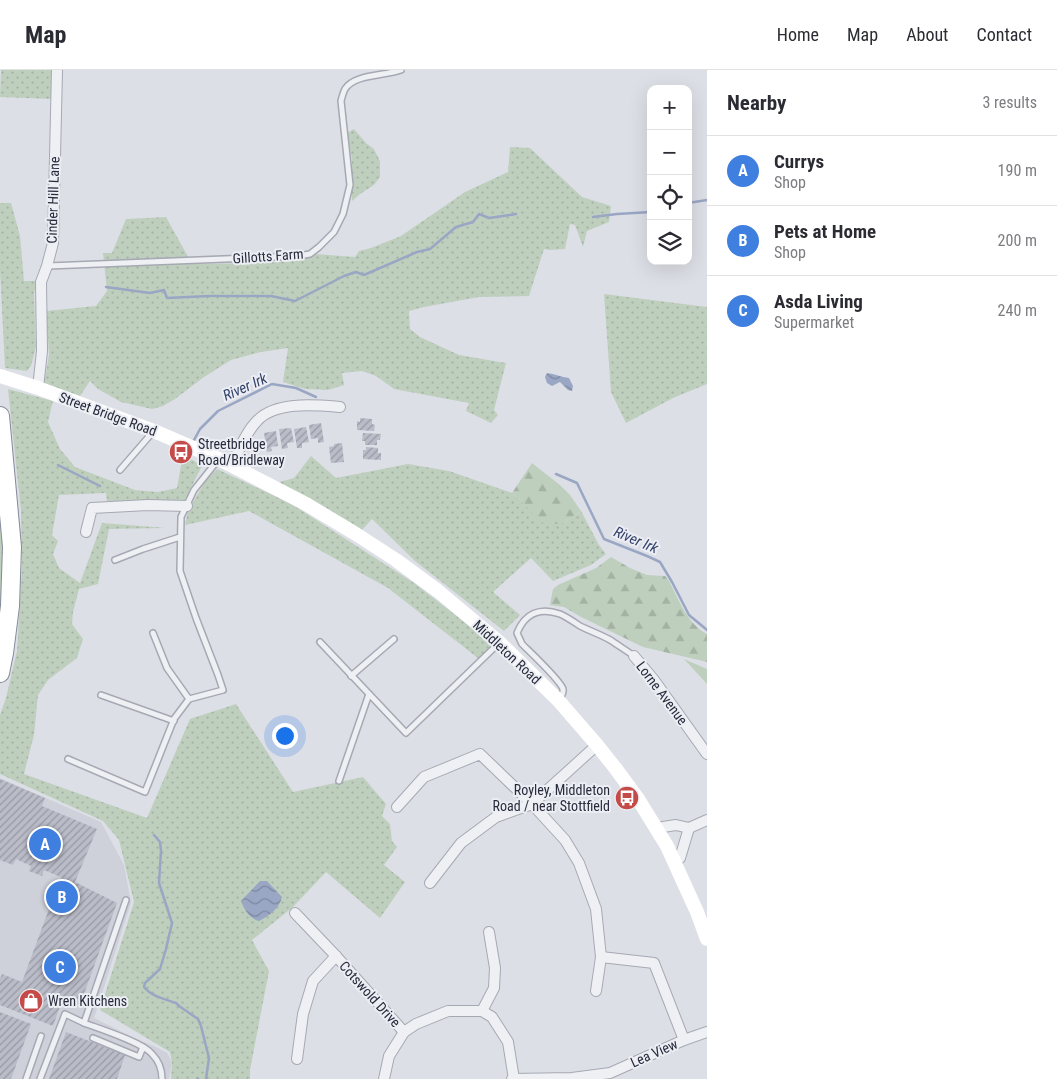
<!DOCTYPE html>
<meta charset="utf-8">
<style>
body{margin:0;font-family:"Roboto Condensed",sans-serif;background:#f2f2f3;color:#2b2b33}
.controls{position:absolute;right:15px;top:15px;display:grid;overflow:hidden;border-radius:10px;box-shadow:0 5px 20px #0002}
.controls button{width:45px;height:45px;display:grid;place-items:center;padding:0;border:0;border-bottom:1px solid #e1e1e2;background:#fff;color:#2b2b33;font:25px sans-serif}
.you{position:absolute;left:284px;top:665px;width:18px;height:18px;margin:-12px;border:4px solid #fff;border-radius:50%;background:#1a73e8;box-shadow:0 0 0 8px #1a73e833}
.badge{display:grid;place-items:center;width:32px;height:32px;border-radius:50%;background:#d93025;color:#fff;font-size:16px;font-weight:700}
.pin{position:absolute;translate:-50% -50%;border:2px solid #fff;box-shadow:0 1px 5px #0006}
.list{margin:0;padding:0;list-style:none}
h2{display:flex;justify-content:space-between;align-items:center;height:65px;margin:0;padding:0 20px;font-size:21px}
h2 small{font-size:16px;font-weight:400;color:#7c7c81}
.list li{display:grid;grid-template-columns:32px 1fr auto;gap:15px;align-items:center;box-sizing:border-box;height:70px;padding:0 20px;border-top:1px solid #e1e1e2}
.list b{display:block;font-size:19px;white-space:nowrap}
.list p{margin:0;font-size:16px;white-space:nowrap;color:#7c7c81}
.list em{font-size:16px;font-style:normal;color:#7c7c81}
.icon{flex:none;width:28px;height:28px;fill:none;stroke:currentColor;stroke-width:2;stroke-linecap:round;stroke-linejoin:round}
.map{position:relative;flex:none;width:707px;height:1009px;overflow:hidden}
header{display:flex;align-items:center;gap:30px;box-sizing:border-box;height:70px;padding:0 25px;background:#fff;border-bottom:1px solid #e1e1e2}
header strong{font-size:24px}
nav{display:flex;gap:28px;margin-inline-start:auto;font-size:18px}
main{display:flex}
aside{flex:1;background:#fff}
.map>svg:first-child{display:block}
.built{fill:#cfd1da}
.grass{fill:url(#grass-dots)}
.forest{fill:url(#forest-firs)}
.water{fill:url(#water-waves)}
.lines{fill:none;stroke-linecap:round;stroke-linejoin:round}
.stream{stroke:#99a6c4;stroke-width:2.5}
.building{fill:url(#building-hatch)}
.service-casing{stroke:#a6a9b3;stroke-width:8}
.minor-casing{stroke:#a6a9b3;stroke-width:12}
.motorway-casing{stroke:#858a9b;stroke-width:20}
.service{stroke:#eff0f4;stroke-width:5}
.minor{stroke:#eff0f4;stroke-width:10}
.secondary{stroke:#fff;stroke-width:14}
.motorway{stroke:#fff;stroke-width:18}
.labels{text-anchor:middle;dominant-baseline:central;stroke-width:4;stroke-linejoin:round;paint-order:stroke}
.street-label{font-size:14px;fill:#272b3b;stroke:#eceef4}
.poi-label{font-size:14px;fill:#272b3b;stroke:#eceef4;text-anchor:start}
.water-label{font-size:15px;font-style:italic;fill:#34436c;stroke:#eceef4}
</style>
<header>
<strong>Map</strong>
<nav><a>Home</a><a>Map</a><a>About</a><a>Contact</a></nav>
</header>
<main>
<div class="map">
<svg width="707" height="1009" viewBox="0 0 707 1009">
<defs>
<pattern id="grass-dots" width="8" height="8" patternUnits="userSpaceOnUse" patternTransform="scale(1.25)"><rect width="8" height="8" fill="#bfcfbe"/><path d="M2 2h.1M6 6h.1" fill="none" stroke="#a4b2a4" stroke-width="1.8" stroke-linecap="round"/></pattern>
<pattern id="forest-firs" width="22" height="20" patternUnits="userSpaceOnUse" patternTransform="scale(1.25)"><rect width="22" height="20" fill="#bfcfbe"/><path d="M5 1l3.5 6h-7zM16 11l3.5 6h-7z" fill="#a4b2a4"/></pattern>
<pattern id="water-waves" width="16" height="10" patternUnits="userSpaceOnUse" patternTransform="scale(1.25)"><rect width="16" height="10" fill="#99a6c4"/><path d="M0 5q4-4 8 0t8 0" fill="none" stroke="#7d87a0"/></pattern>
<pattern id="building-hatch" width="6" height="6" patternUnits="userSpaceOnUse" patternTransform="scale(1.25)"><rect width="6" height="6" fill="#babdc8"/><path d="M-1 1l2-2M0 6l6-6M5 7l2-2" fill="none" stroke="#979aa4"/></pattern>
</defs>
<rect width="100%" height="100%" fill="#dddfe6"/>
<path class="built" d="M0,708L101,752L124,795L131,833L94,948L130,966L158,978L167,983L172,992L169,1009H0Z"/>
<g class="grass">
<path d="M1,0H53L52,29L0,27Z"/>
<path d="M354,59L366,73L374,79L380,91V107L374,115L360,124L352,131V89L347,63Z"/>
<path d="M510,77L530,78L582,127L611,136L609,152L587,161L583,177L575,155L570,154L565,179L549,180L544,179L529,226L479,227L424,237L409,241L410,259L420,267L459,285L506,293L494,340L498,345L491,353L466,341L469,333L394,319L376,306L362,301L342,303L344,315L328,320L305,319L283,312L288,278L261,282L231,290L204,307L175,329L163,336L152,339L121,332L98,319L90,311L80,326L44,314L49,285L46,241L96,236L107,221L103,183H112L126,149L166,147L192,194L256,193L295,191L315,184L355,187L359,181L371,178L401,166L465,122L508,102Z"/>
<path d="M0,133H11L20,166L24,211H37L34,223L36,277L31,296L27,301L5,298L0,200Z"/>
<path d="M604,224L707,237V314L673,328L626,353L611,322Z"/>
<path d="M8,319L53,331L48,352L60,379L75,397L135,420L158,422L177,418L183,384L202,396L184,431H107L106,423L59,425L52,465L58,471L53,484L59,498L80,513L102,453L166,458L109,459L98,514L79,519L73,542L72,554L83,569L77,588L48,610L38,625L34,665L24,704L147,748L190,649L236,634L293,722L363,707L386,734L382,746L390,754L392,771L397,777L384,795L405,812L380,848L326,802L293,837L252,870L269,901L250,1000V1009H171L172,992L170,982L100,940L134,832L119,770L103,751L0,704V645L6,628L17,581L22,497L21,441Z"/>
<path d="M311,386L336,408L408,394L449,401L512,423L524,434L563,453L581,441L599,475L606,484L591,495L553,511L531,488L493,522L520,545L504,561L415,491L372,449L361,461L272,414L294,408Z"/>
<path d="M217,399L290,433L414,513L498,578L483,592L388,518L249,441L185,455L188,441L206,410Z"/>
<path d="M0,433L5,468L0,584Z"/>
</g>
<g class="forest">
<path d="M532,393L560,415L570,425L581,441L563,453L548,455L539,451L524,434L512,423Z"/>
<path d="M611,487L630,498L647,505L665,506L669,511C678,528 688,555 707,564V592L643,577L581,547L564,537L550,535L553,519L558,515L596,498Z"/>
<path d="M684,589L707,599V614Z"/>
</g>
<g class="water">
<path d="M547,303C555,304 561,307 569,308L573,316L572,321L568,320L560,312L552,316L547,313L545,307Z"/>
<path d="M260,811H267L282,827C279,839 270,845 259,851C249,848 245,841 241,831Z"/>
</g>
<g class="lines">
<g class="stream">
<path d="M688,133L707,130"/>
<path d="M593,147L617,144L651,142"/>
<path d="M106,217L150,223L164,220L167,228L209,226H271L295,231L344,206L356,202L364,205L417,182L430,179L456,157L473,152L479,144L489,148L516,144"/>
<path d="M194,370L200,359L218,341L272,314L296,318L316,327"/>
<path d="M58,395L100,416"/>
<path d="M556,404L577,413L604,469L647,486L660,492L672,512L689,545L707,560"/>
<path d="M154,765L160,772L161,781L159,813L172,853L166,879L160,899L145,913L144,917C152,927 165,929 176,933L179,936L198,949L201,956L209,988L206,1009"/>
<path d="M197,1009H198"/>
</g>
</g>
<g class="building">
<path d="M360,348L372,349V354L375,355L374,361L357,360V351L360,352Z"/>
<path d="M321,353L324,372L318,373V368L311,369L309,355Z"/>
<path d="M306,357L309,372L302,373V378H297L294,359Z"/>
<path d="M291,358L294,372L287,373L288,378L282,379L279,359Z"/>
<path d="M276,361L278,376L271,377L272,381L267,382L264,363Z"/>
<path d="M363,363L381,364L380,370H377V375H365V371H362Z"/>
<path d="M342,373L344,392L331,393L329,377L334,376V374Z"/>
<path d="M366,377L378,378V383H381V390L363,389V380H366Z"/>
<path d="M0,709L45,728L42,736L97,759L75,812L117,833L80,935L63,928L53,956L0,935V909L2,904L22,912L60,809L63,808L44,800L42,806L29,801L31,796L16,789L13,795L0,790Z"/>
<path d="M0,942L31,954L11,1009H0Z"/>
<path d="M66,962L125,985L117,1009H49Z"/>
</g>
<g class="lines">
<g class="service-casing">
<g id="service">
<path d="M48,196L298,186L310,184L319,177L334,162L343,144L350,115L341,31C342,27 343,23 345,19C354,4 385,6 401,0"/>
<path d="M120,400L152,363"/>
<path d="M115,490L143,479L180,467"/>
<path d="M153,563L167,598L189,629"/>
<path d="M320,572L406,663L499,573"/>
<path d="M351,606L394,569"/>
<path d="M101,625L174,651"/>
<path d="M559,630C561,627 564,623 563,619C560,610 530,582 522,574L517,563C525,543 540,537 560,544C567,547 574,552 580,556C590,561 602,565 612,571C619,576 627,581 634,586"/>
<path d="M68,689L145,722L174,649L189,629L223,620L218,605L196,548L180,501L181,447L194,420L218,390"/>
<path d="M339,711L369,624"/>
<path d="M84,953C100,959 142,972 152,984C159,991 162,1000 162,1009"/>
<path d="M93,968L139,987L143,977"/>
<path d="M26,1009L41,966"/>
<path d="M40,1009L65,944L84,953L126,830"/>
</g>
</g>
<g class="minor-casing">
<g id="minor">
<path d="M38,318L42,281L41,212L47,196L53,173L57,0"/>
<path d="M231,396C239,381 245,363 257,351C275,331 315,335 340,337"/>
<path d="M86,462L92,438L148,435L187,436"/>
<path d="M634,586L654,610L707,684"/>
<path d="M397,737L424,707L480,684L532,734L565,770L579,793L596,839L601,887L596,921"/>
<path d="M658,760L663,757L676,755L689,758L707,750"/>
<path d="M675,792L680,788L689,758"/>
<path d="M430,813L461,773L496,747L532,734L597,675"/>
<path d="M295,843L336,886L404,962"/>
<path d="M601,887L654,893L684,970"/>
<path d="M482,941L494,918L495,898L489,862"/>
<path d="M297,989L303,944L313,911L336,886"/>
<path d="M384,1009L389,986L404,962L416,954L448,941H482L492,947L508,972L514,1009"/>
<path d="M512,1009L572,1008L610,1003L684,970L707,962"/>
</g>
</g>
<g class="motorway-casing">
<path id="motorway" d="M0,346L12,477L10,536L4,583L0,603"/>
</g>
<use href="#service" class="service"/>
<use href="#minor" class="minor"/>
<path class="secondary" d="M0,306L38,318L154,361L219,389L306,434L356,464L396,490L438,521L499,572L558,630L597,675L616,699L638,729L667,776L697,842L707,869"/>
<use href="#motorway" class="motorway"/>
</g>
<defs>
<g id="bus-disc" transform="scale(1.25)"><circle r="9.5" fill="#c54b48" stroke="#eceef4"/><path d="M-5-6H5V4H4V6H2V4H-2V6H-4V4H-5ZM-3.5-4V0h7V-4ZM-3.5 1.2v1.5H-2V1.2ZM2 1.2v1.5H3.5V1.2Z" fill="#fff"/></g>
<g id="shop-disc" transform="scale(1.25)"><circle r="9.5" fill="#c54b48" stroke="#eceef4"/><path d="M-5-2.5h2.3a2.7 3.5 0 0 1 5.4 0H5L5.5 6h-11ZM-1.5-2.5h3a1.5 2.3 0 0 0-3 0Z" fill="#fff"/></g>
</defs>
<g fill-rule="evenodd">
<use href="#bus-disc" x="181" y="382"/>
<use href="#bus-disc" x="627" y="728"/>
<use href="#shop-disc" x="31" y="931"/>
</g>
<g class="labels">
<g class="street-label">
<text transform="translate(53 130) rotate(-88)">Cinder Hill Lane</text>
<text transform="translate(268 186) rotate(-4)">Gillotts Farm</text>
<text transform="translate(108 344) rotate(20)">Street Bridge Road</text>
<text transform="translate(507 582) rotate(43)">Middleton Road</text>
<text transform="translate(662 623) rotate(53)">Lorne Avenue</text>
<text transform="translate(370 924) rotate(48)">Cotswold Drive</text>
<text transform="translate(654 983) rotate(-24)">Lea View</text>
</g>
<g class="poi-label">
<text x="198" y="374">Streetbridge<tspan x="198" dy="16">Road/Bridleway</tspan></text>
<text x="610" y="720" text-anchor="end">Royley, Middleton<tspan x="610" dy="16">Road / near Stottfield</tspan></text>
<text x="48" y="931">Wren Kitchens</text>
</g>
<g class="water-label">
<text transform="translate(245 317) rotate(-24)">River Irk</text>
<text transform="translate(636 470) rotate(23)">River Irk</text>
</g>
</g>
</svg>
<div class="controls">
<button>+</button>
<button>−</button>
<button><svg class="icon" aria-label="locate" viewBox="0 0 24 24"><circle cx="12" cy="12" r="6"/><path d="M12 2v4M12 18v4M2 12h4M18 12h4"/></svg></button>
<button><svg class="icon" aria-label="layers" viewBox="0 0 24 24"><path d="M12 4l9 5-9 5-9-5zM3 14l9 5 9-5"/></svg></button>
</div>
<div class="you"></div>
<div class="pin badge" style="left:45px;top:774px;background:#3f7fe0">A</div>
<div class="pin badge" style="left:62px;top:827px;background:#3f7fe0">B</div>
<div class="pin badge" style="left:60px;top:897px;background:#3f7fe0">C</div>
</div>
<aside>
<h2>Nearby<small>3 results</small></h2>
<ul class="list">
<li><span class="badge" style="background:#3f7fe0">A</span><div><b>Currys</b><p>Shop</p></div><em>190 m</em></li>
<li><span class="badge" style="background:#3f7fe0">B</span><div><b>Pets at Home</b><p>Shop</p></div><em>200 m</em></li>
<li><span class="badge" style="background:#3f7fe0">C</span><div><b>Asda Living</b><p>Supermarket</p></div><em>240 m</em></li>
</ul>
</aside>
</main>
